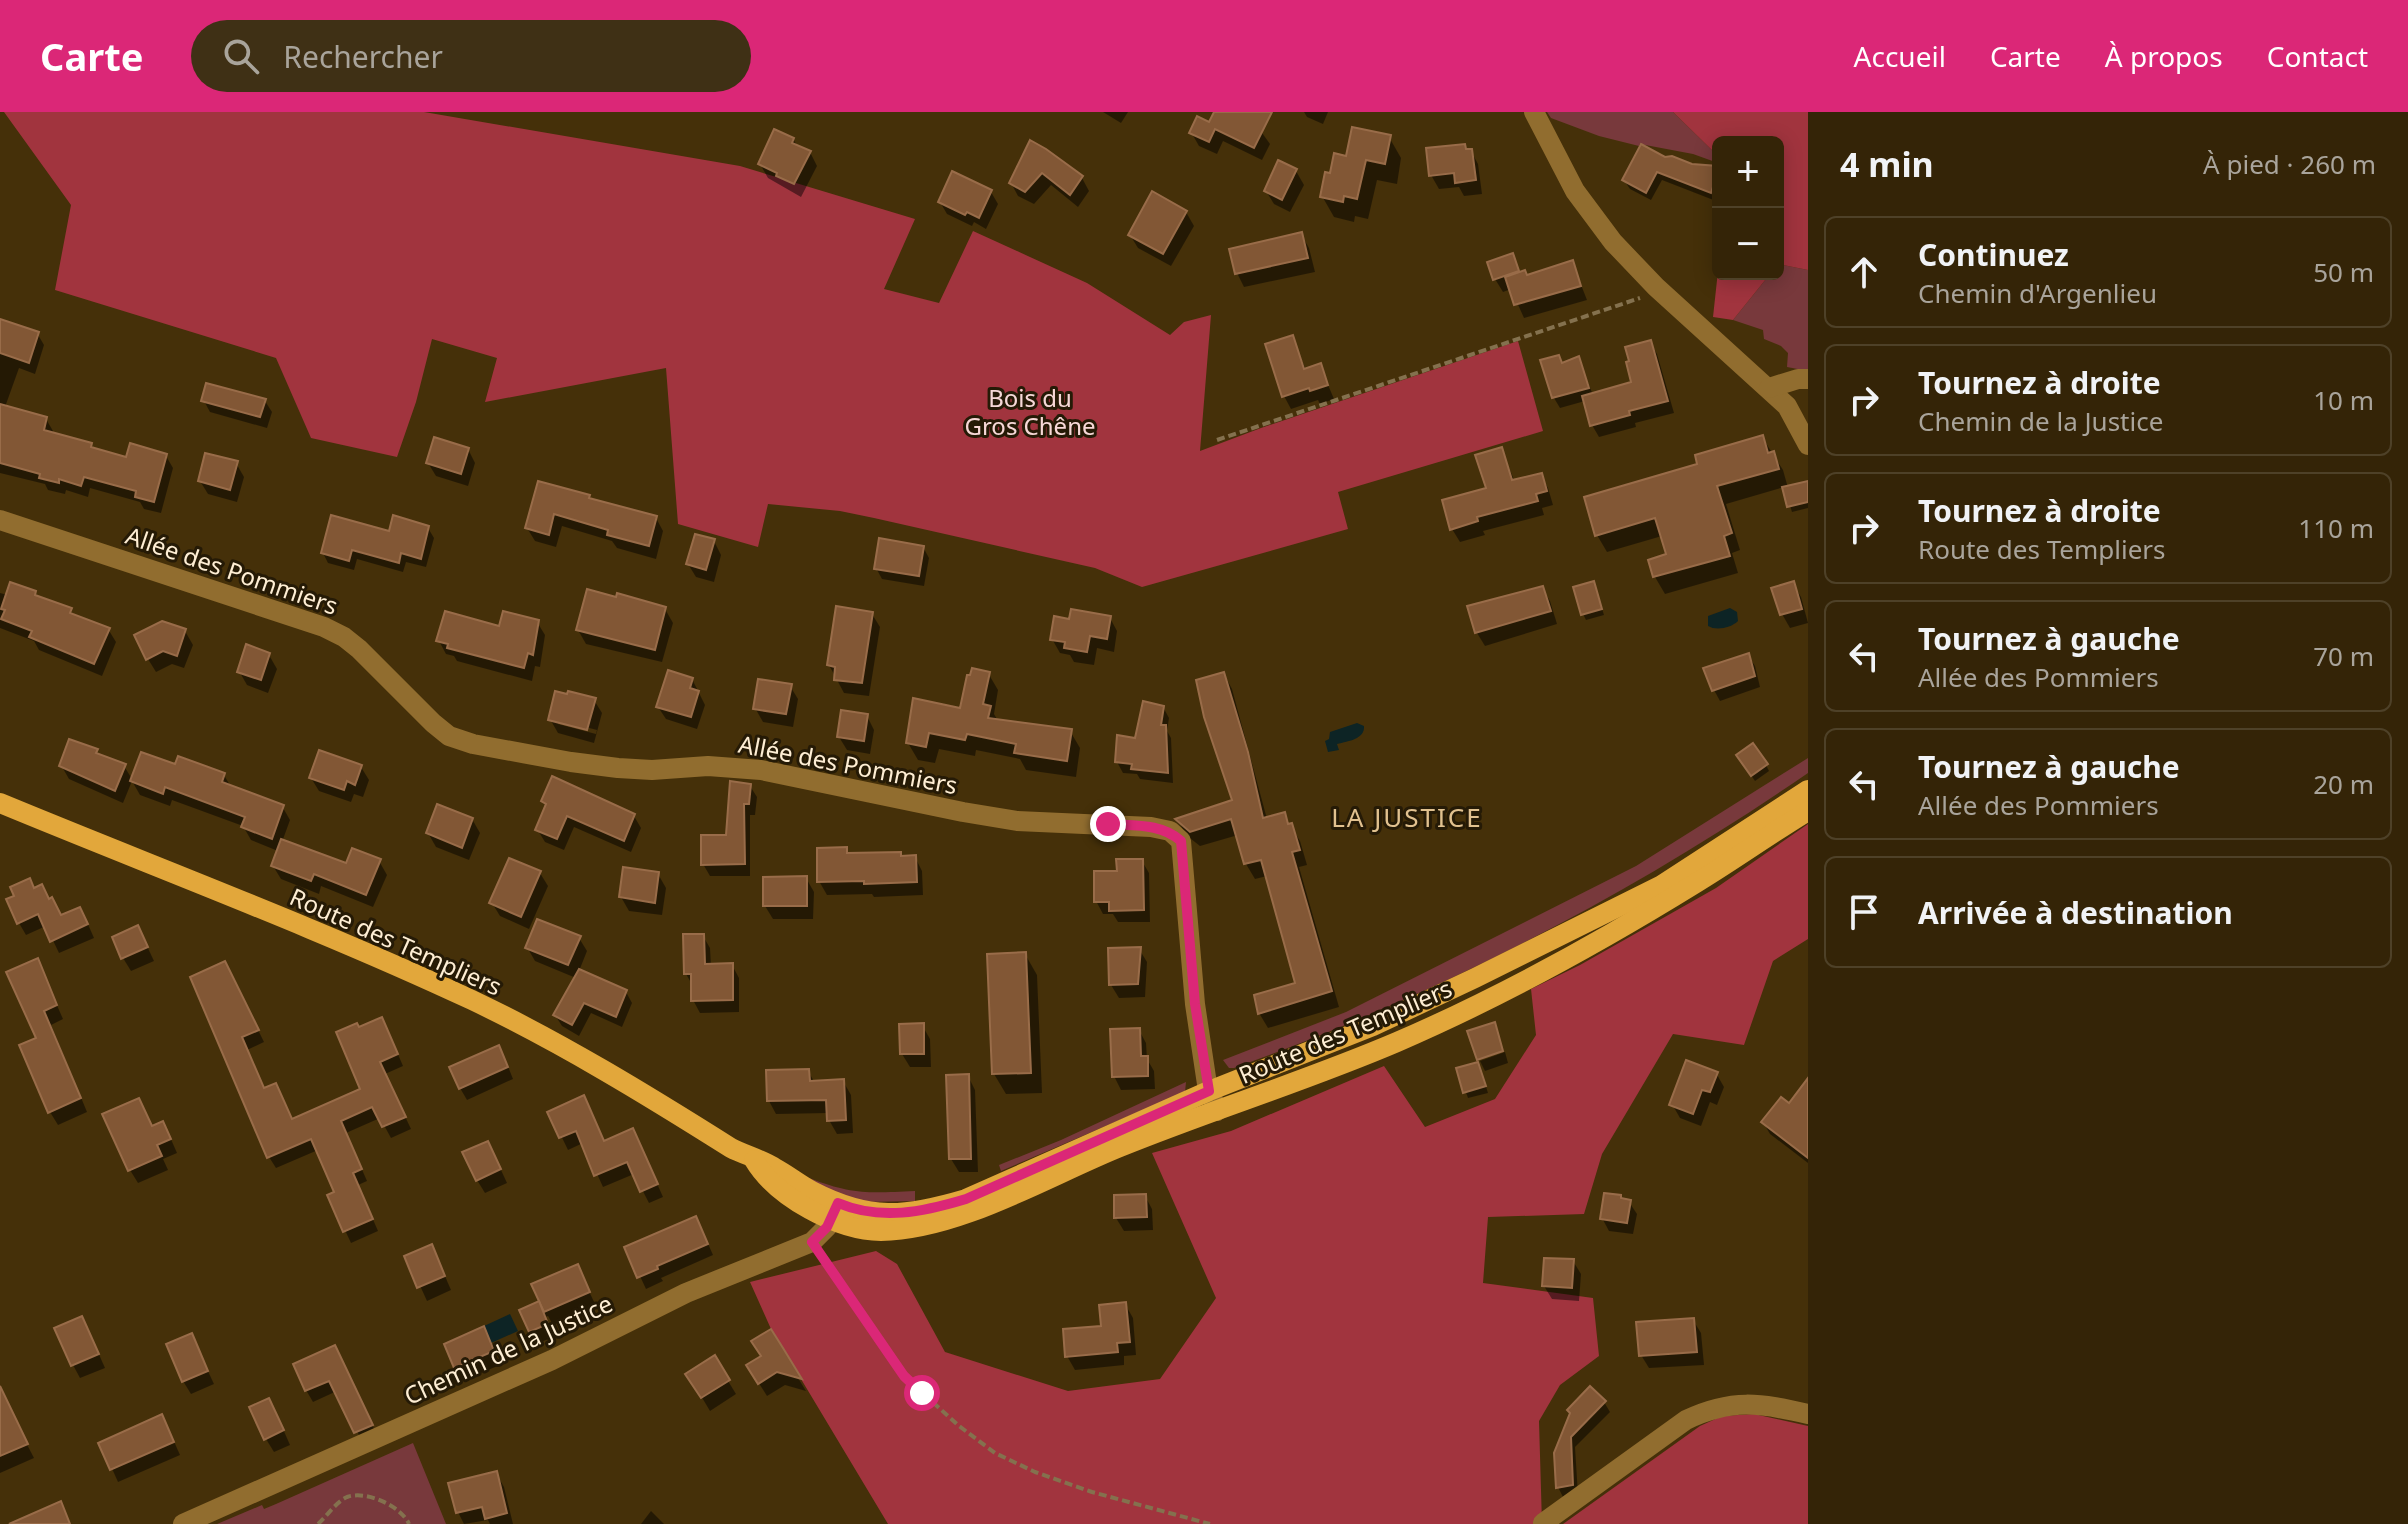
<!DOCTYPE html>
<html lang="fr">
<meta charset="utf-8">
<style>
body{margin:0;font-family:"Noto Sans",sans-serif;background:#3f3015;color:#f1f3f6}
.controls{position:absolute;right:24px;top:24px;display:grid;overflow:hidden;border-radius:12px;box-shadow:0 4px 20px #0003}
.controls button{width:72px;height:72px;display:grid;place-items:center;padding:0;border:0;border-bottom:2px solid #4e4128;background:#342407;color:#f1f3f6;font:40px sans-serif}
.stop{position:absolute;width:24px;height:24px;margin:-18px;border:6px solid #db2777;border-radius:50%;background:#fff}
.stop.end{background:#db2777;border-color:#fff;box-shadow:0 2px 8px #0008}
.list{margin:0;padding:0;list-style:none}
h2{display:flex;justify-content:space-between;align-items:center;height:104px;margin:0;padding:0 32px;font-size:34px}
h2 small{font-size:26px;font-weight:400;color:#a9a49b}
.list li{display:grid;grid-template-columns:52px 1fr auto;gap:24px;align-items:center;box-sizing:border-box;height:112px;margin:0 16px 16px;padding:0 16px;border:2px solid #4e4128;border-radius:12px}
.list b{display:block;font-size:30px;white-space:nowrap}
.list p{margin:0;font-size:26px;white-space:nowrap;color:#a9a49b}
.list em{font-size:26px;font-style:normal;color:#a9a49b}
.icon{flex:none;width:44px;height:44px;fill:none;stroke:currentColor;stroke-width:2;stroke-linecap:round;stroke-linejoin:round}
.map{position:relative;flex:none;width:1808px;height:1412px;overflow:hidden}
header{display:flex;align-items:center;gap:48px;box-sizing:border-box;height:112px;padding:0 40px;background:#db2777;color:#fff}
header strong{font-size:38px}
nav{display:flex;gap:44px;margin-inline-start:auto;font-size:28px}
.search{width:560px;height:72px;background:#3f3015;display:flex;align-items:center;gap:20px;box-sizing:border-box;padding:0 28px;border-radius:44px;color:#a9a49b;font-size:30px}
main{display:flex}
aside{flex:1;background:#342407}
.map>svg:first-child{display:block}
.green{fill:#78393c}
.forest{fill:#a1343e}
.water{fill:#0d2425}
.shadow{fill:#0007;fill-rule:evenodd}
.building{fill:#825735;stroke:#996c49;stroke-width:2}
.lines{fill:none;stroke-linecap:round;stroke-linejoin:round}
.path{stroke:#84714e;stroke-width:4;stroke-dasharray:8 4;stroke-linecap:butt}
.minor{stroke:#916d2f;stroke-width:20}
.major{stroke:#e2a73b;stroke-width:20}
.route{stroke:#db2777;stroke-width:10}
.labels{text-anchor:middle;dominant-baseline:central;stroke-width:6;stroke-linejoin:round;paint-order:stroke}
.park-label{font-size:24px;fill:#f7d8d7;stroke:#251a06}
.street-label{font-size:24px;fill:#feeed4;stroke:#251a06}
.neighbourhood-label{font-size:26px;letter-spacing:2px;fill:#e1c18f;stroke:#251a06}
</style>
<header>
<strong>Carte</strong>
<div class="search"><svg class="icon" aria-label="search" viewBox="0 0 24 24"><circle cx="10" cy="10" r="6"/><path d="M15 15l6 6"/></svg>Rechercher</div>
<nav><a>Accueil</a><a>Carte</a><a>À propos</a><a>Contact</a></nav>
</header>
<main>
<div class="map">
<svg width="1808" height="1412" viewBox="0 0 1808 1412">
<rect width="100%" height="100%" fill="#453009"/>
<g class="green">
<path d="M1547,0H1673L1718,44V51L1693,42L1640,32L1639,34L1599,24L1551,6Z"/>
<path d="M1778,152L1808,158V259L1787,255L1788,241L1781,234L1764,227L1763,218L1733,208L1770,162H1778Z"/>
<path d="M1808,646V661C1631,783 1436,884 1234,956H1229L1223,948L1346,900L1636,754Z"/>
<path d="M1186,970L1185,980L1001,1059L999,1053L1061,1028Z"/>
<path d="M809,1066C853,1083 869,1081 915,1079V1089L864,1090L807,1070Z"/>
<path d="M413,1331L446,1412H217L262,1393L264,1397L276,1392Z"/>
</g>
<g class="forest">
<path d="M4,0H424L740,54L915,107L884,177L939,191L973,119L1087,171L1170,223L1184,210L1211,203L1200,339L1261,316L1518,229L1543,319L1338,380L1348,417L1142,475L1095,456L874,406L840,399L768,392L758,435L678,412L666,256L485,290L497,246L432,227L416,290L397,345L311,326L276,246L55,178L71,93Z"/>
<path d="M1673,0H1808V158L1778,152V30H1718V44Z"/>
<path d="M1718,159V162H1770L1733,208L1713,205Z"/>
<path d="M1808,712V827L1773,849L1744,933L1673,922L1602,1042L1584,1102L1488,1105L1483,1171L1593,1186L1599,1244L1560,1273L1539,1309L1542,1412H888L771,1217L750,1170L876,1139L897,1152L945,1240L1068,1279L1160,1267L1216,1186L1152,1041L1231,1019L1384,954L1425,1015L1495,987L1536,923L1531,877L1580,853L1716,776Z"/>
<path d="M1754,1302L1808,1314V1412H1563L1700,1314L1722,1304Z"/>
</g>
<g class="water">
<path d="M1730,496L1737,500L1738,509C1731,516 1716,519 1708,514V504Z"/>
<path d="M1357,611L1364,614C1365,627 1349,629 1337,632L1339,638L1328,640L1325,629L1329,627L1330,620Z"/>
<path d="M510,1202L518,1219L491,1231L484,1214Z"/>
</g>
<g class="shadow">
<path d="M1103,0H1128L1121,11Z"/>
<path d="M1216,0H1247L1270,32L1262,48L1223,29L1217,42L1199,34L1191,20L1210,12Z"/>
<path d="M1304,0H1328L1323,12L1307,5Z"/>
<path d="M1389,25L1401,46L1397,72L1377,68L1368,107L1355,104L1354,110L1334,105L1322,84L1331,63L1348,46Z"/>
<path d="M793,27L798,35L810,40L817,54L801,85L768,66L760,52Z"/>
<path d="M1031,31L1082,66L1089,79L1078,95L1051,73L1034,92L1018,84L1011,71Z"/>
<path d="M1464,34L1467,39H1471L1478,52L1482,82L1464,84L1459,75L1439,77L1431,63Z"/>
<path d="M1664,47L1718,56L1716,89L1662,68L1651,88L1630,77L1624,68Z"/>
<path d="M1296,59L1304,73L1290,100L1274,92L1266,79Z"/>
<path d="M991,80L998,92L986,117L974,110L972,114L947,102L940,90Z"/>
<path d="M1186,100L1194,114L1171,154L1138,136L1130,123Z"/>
<path d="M1301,122L1309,136L1315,160L1244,175L1237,161Z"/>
<path d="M1512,144L1521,162L1527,165L1572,150L1587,188L1524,206L1511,177L1503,180L1495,167Z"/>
<path d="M0,209L37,221L44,233L35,262L19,256L5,295L46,307L53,319L52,322L91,333L94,337L128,348L166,344L173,356L161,401L144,397L140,390L90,376L88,385L66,378L65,382L48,378L45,372L0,361Z"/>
<path d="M1292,226L1306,258L1320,254L1334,287L1320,292L1318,288L1291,297L1284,284Z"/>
<path d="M1650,230L1657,242L1674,301L1635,311L1636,315L1599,325L1592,313L1585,289L1560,296L1554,286L1543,249L1563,252L1578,246L1593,283L1634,271Z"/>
<path d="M204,289H265L272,300L267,316L210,300Z"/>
<path d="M1762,325L1783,358L1788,376L1808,371V396L1792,400L1784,375L1726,392L1740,438L1732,441L1738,461L1665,482L1655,465L1650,449L1668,444L1662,424L1607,440L1597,423L1700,353Z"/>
<path d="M468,337L475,351L468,374L436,364L428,351Z"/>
<path d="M1501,337L1515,370L1541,363L1548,376L1553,393L1542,396L1544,403L1483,419L1485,423L1460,430L1452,417L1488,377Z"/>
<path d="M236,351L244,365L237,390L208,382L200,369Z"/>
<path d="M540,371L591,389L656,406L663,419L656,447L617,436L612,429L562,414L556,435L535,429L527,416Z"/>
<path d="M428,416L434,426L426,455L406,450L403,460L357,447L354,458L328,451L323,441L390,422Z"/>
<path d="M714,429L721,443L714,470L696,465L688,452Z"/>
<path d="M923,435L929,446L924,474L882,467L876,456Z"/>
<path d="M1793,472L1801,485L1808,511L1790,516L1782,502Z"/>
<path d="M1542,476L1550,489L1557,512L1485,534L1477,521L1470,495Z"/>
<path d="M1596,478L1604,503L1586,508L1583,502Z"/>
<path d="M35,480L38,486L70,498L74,505L108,517L116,530L102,564L39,538L34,529L0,516V481L8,483Z"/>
<path d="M665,497L673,511L662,550L586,532L578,518Z"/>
<path d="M872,502L880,515L869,584L844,581L829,553Z"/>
<path d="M1110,506L1117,519L1114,540L1097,536L1094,553L1074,550L1070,543L1060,541L1052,527L1071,509Z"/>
<path d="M537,510L545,523L540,555L535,554L532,569L457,549L454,544L446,542L439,529Z"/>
<path d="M185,519L193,533L184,556L172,552L156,560L148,547Z"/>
<path d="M269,543L277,557L268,581L247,573L239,559Z"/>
<path d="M1748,543L1755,554L1760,575L1720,589L1714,578Z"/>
<path d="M988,561L998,578L994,602L998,609L1070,619L1080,636L1076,665L1026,658L1020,647L976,638L975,644L939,637L935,651L918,648L908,631L962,598Z"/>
<path d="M1224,562L1232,577L1267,707L1284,703L1300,729L1307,753L1299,755L1339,895L1268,916L1259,901L1297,873L1267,764L1255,767L1246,752L1238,723L1200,734L1186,723L1178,708L1234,690Z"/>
<path d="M692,567L705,593L697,617L666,607L658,595Z"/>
<path d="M790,574L798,587L793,615L763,610L755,596Z"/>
<path d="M568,585L594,588L602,601L594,631L558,621L550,607ZM558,608L597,618L596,622L558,612Z"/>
<path d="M1163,595L1169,606L1167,619L1171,626L1173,671L1140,667L1137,662L1123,661L1117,650Z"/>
<path d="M867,604L874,618L870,642L847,638L839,625Z"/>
<path d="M96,639L100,644L124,654L132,667L176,655L224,663L231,675L282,694L290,708L282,730L347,754L379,749L387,763L373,795L321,774L319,782L281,767L273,754L278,739L251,728L243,714L172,688L170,694L140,683L132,669L123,691L69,667L61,653Z"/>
<path d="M1742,650L1766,653L1769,659L1755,669Z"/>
<path d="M361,655L369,668L363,685L354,682L351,690L319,679L311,666Z"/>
<path d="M750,674L757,685L755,703H750V764H710L703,752L728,725Z"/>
<path d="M543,689L634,704L641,716L631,740L574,715L564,738L545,730L537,717L547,695Z"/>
<path d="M472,707L480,721L469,748L436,735L428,721Z"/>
<path d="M846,737L850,743L900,742L902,746L915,745L922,759L923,783L874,785L872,782L827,783L819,769Z"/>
<path d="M1142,749L1149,761L1150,810H1118L1113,802H1103L1096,789L1119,761Z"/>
<path d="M540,761L548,774L529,817L500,804L492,791Z"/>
<path d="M658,762L666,776L662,803L629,799L621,785Z"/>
<path d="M806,766L814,780L813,807H773L765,794Z"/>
<path d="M30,768L35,778L50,788L61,806L87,810L94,826L59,841L46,814L26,823L19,811L17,785Z"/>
<path d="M138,815L154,849L131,859L123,846Z"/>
<path d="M703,824L710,836L711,854L732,853L739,866V900L700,901L693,888V874L686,862Z"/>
<path d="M579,826L587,839L579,859L626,880L632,891L622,915L591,901L579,924L562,914L555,903L576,866L535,849L527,835Z"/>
<path d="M1139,837L1147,850L1145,885L1119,886L1111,873Z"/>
<path d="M1025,842L1037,863L1042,981L1006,982L994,962Z"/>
<path d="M37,848L63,907L51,913L87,1000L58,1013L50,1000L38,927Z"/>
<path d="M231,863L264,930L247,938L265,978L292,1009L363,978L358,917L388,919L403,954L385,962L411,1017L391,1026L380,1006L346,1021L367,1069L358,1073L378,1119L351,1131L329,1084L336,1081L318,1038L276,1056L269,1045L192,866Z"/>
<path d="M922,913L930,927L931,955H910L902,942Z"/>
<path d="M1139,918L1146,931L1147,947L1154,959L1155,977L1121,978L1114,964Z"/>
<path d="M1505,940L1508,951L1485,959L1480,949Z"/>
<path d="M505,947L513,967L467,988L460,976Z"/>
<path d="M1479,952L1488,981L1468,986L1458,958Z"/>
<path d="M808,959L815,971L843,969L851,983L853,1021L837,1022L829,1008V1001L776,1002L769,989Z"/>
<path d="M1716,961L1724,975L1717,993L1710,990L1701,1014L1680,1006L1672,992Z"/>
<path d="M968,964L975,978L978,1060H959L951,1047Z"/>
<path d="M550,1001L605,1031H639L663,1085L649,1091L634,1062L603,1075L583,1031L568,1038Z"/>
<path d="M1808,1007V1051L1770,1022L1763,1010Z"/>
<path d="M152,1016L170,1025L177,1041L163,1047L168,1058L138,1071L130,1058Z"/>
<path d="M495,1045L507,1071L485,1081L477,1068Z"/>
<path d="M1145,1084L1152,1097L1153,1118L1124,1119L1116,1106Z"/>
<path d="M1629,1090L1637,1102L1633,1122L1609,1119L1602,1106Z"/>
<path d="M702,1118L713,1143L661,1166L663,1169L646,1177L627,1136Z"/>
<path d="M407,1145L438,1148L451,1178L427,1189Z"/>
<path d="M1573,1149L1581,1162L1579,1189L1552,1187L1544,1174Z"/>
<path d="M577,1154L596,1194L553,1213L548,1204L545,1205L554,1225L538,1231L531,1219L542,1200Z"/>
<path d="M1125,1192L1133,1206L1136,1243L1124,1244V1253L1075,1258L1067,1244L1103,1216Z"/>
<path d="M1693,1208L1701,1221L1704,1253L1649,1256L1641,1243Z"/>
<path d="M89,1220L105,1256L80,1266L73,1253Z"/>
<path d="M770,1220L806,1279L785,1273L767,1284L748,1254L763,1245Z"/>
<path d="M191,1223L214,1272L191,1282L183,1269Z"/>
<path d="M490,1230L500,1253L464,1268L447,1233Z"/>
<path d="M714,1246L736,1282L710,1299L688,1262Z"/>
<path d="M341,1247L378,1325L363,1331L337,1279L313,1290L306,1278Z"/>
<path d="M1604,1290L1610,1300L1575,1335L1578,1383L1563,1385L1558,1375L1572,1302Z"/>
<path d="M276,1301L290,1333L274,1340L266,1327Z"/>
<path d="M0,1306L18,1315L34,1346L0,1361Z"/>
<path d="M168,1316L180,1343L118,1370L101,1332Z"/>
<path d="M496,1361L504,1375L513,1412H490L488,1408L464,1412L458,1400Z"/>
<path d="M651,1399L664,1412H641Z"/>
</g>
<g class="building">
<path d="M1214,0H1272L1254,36L1215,17L1209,30L1189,21L1197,4L1209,10Z"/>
<path d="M1352,15L1391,23L1385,52L1366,48L1357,87L1344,84L1343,90L1320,85L1325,60L1330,61L1334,41L1346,44Z"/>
<path d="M774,17L794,26L792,31L811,39L794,72L776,64L777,61L758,52Z"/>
<path d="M1030,28L1046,37L1083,64L1070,83L1042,61L1025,80L1009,71Z"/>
<path d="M1465,32L1466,37H1472L1476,68L1455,71L1454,61L1429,64L1426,36Z"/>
<path d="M1641,32L1665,45L1672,44L1692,52L1718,54V76L1713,75L1711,81L1657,60L1646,81L1622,68Z"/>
<path d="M1278,48L1297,57L1282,88L1264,79Z"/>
<path d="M952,59L992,78L979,106L967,100L965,103L938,90Z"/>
<path d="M1152,79L1187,99L1163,142L1128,123Z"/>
<path d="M1302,120L1308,146L1235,162L1229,137Z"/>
<path d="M1513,141L1519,159L1493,168L1487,150Z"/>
<path d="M1573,148L1581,174L1514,193L1505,165L1525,158L1527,163Z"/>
<path d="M0,207L39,220L29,251L0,241Z"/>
<path d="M1293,223L1304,257L1321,251L1328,273L1310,279L1309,276L1282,285L1265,232Z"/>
<path d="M1651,228L1668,289L1629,299L1630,303L1590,314L1582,284L1631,270L1626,250L1629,249L1625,235Z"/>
<path d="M1559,243L1562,251L1579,244L1589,276L1552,286L1540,248Z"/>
<path d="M206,271L266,287L260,305L201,289Z"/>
<path d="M0,292L47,305L44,318L92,331L91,335L126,345L130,331L167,342L154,390L135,385L136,379L84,365L81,374L59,367V371L39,366L40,362L0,351Z"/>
<path d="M1763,323L1768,341L1774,339L1779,357L1717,374L1732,421L1724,424L1730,444L1653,465L1648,448L1666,442L1655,406L1595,424L1584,385L1697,352L1695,343Z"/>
<path d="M434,325L469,336L461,362L426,351Z"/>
<path d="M1502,335L1512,368L1542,361L1547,379L1536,382L1538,389L1477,405L1478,409L1450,418L1442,388L1486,376L1475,343Z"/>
<path d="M205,341L238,349L230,378L198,369Z"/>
<path d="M538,369L590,383L589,386L657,404L649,434L607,423L608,418L554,402L549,423L525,416Z"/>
<path d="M1808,369V390L1787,395L1782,375Z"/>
<path d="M331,403L389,419L393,403L429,414L421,447L401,441L399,451L352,438L349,449L321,441Z"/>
<path d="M695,422L715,427L706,458L686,452Z"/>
<path d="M879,426L924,434L919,464L874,457Z"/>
<path d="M1594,469L1602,497L1581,503L1573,475Z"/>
<path d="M1794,469L1802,497L1780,503L1771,476Z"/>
<path d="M10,470L36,479L35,483L72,496L70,501L110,516L94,552L29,525L32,519L1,507L5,498L1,497Z"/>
<path d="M1543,474L1551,499L1475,521L1467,494Z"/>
<path d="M587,477L616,485L617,481L666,495L655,538L576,518Z"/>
<path d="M836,494L873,500L862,571L834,568L835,555L827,553Z"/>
<path d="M1071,497L1111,504L1107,527L1090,524L1087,540L1064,536L1065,530L1050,528L1054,504L1069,507Z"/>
<path d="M445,499L499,514L503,499L539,508L533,543L528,541L524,556L447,536L448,532L436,529Z"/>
<path d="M162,509L186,517L177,544L163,539L146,548L134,523Z"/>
<path d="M246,532L270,541L261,568L237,560Z"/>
<path d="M1749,541L1755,564L1712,579L1703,556Z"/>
<path d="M972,556L990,560L983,592L991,594L988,606L1072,617L1067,649L1014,641L1016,632L967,622L965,628L929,621L926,635L906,631L913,586L960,596L967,563H970Z"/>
<path d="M668,558L693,566L690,576L699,579L691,605L656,595Z"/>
<path d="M1224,560L1248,640L1263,706L1285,700L1288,712L1292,711L1300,738L1292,740L1332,879L1258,902L1254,883L1295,871L1261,748L1244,752L1231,707L1190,720L1175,707L1232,688L1204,605L1196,568Z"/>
<path d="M758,567L792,572L786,602L753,597Z"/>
<path d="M555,579L567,582L568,579L596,586L587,618L548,608Z"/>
<path d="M1143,589L1164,594L1161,613H1166L1168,661L1131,657L1132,652L1115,650L1117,623L1135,626Z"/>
<path d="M841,598L868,602L864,629L837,625Z"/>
<path d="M69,627L98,637L96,641L126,652L115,679L59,654Z"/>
<path d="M1753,631L1768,652L1751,664L1736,643Z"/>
<path d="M319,638L362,653L355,673L347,669L344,678L309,666Z"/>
<path d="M141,640L175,652L178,644L225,661L222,670L284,693L272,727L241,715L245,705L165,675L163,682L130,669Z"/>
<path d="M552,664L635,702L624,729L567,704L557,727L535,718L546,692L541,689Z"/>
<path d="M730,669L751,672L749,692H744L745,752L701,753V723H726Z"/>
<path d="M437,692L473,706L462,736L426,721Z"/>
<path d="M281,727L346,751L352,736L381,747L366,783L314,762L311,769L271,754Z"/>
<path d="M847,735V741L901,740V744L916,743L917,770L864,772V769L817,770V736Z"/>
<path d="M509,746L541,759L521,805L489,791Z"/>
<path d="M1116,747H1143L1144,798L1109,799V790H1094V759H1117Z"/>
<path d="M623,755L659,760L655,791L619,785Z"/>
<path d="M807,764V794H763V765Z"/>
<path d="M30,766L34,776L42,772L49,787L52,785L61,803L80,795L88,812L50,830L38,802L17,812L6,787L14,784L10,775Z"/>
<path d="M537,807L581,824L568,853L525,836Z"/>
<path d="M138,813L148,835L121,847L112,825Z"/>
<path d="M683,822H704L705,852L733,851V888L691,889V862H684Z"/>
<path d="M1141,835L1138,872L1109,873L1108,836Z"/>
<path d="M1026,840L1031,961L992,962L987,842Z"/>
<path d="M38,846L57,893L44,899L81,986L48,1001L19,933L36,926L6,860Z"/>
<path d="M225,849L259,918L242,925L264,976L276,971L292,1007L360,977L336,920L357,911L359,915L382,905L398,942L380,950L406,1005L382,1015L372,995L341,1009L362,1057L353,1061L373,1107L343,1120L327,1083L334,1080L311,1027L267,1046L190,865Z"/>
<path d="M579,857L627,878L616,905L584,891L572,913L553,903Z"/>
<path d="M1495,910L1503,939L1477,948L1467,919Z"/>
<path d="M924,911V942H900L899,912Z"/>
<path d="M1140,916L1141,944H1148V964L1112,965L1110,917Z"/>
<path d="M499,933L508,955L459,977L449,955Z"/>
<path d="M1686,948L1718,960L1710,980L1702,978L1693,1002L1669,993Z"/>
<path d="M1478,950L1486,974L1463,981L1456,956Z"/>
<path d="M809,957L810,969L844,967L846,1008L827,1009L826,988L767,989L766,958Z"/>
<path d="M969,962L971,1047H949L946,963Z"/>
<path d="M1808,966V1046L1761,1010L1781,985L1789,991Z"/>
<path d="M584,983L604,1029L633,1016L658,1072L640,1080L627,1050L594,1064L576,1019L559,1026L547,1000Z"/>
<path d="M139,986L152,1014L163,1009L171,1027L157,1033L162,1044L128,1059L102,1002Z"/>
<path d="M488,1029L501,1057L476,1069L462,1040Z"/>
<path d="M1604,1081L1621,1083V1086L1631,1088L1627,1111L1600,1107Z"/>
<path d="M1146,1082L1147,1105L1114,1106V1083Z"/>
<path d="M696,1104L708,1132L657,1154L658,1157L637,1166L624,1135Z"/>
<path d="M432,1132L445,1164L417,1176L404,1144Z"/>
<path d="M1544,1146L1574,1147L1572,1176L1542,1174Z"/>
<path d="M578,1152L590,1180L544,1200L531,1172Z"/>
<path d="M539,1189L548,1212L529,1220L519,1198Z"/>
<path d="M1126,1190L1130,1230L1117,1231L1118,1240L1065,1245L1063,1217L1101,1214L1099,1193Z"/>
<path d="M82,1204L99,1242L71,1254L54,1216Z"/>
<path d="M1694,1206L1697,1240L1639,1244L1636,1210Z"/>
<path d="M484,1214L494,1239L454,1256L444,1232Z"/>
<path d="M771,1217L783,1236L802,1267L777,1260L758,1272L746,1253L761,1244L751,1229Z"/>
<path d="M192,1221L208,1259L182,1270L166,1232Z"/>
<path d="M335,1233L373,1313L354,1321L329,1269L305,1279L293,1252Z"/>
<path d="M715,1243L730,1268L701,1286L685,1262Z"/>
<path d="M0,1274L28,1332L0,1344Z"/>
<path d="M1590,1274L1606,1289L1571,1325L1573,1373L1556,1376L1554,1341L1570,1301L1567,1298Z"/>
<path d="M269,1286L284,1318L264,1328L249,1295Z"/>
<path d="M162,1302L174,1330L110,1358L98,1331Z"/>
<path d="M497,1359L507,1401L485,1407L482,1395L456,1401L448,1371Z"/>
<path d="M61,1389L70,1412H9Z"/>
</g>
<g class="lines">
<g class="path">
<path d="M1217,328L1640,186"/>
<path d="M824,1148L904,1264L959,1314L995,1341L1035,1360L1092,1380L1210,1412"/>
<path d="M318,1412C327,1404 336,1390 347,1385C366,1378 401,1394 409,1412"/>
</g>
<g class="minor">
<path d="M1534,0L1575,79L1613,130L1656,175L1787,294L1808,333"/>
<path d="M1769,276L1798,267H1808"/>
<path d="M0,408L324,515L344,525L359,537L433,611L449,624L473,632L571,650L618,656L652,658L708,654L761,658L963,700L1017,709L1151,715L1170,719L1181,729L1195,892L1207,972L1217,999"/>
<path d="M1543,1411L1686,1308C1732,1286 1760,1291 1808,1302"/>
<path d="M183,1412L552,1248L686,1181L812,1130L827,1115L838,1092"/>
</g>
<g class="major">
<path d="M0,691C157,756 318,816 472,888C562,931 647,983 731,1036C745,1043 763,1048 775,1056C788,1063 799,1072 812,1079C870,1109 905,1105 966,1087L1209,979L1373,914L1475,866L1662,773L1808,678"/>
<path d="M754,1048C776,1085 838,1119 881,1119C959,1118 1048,1064 1120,1035C1211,998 1306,969 1397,930C1499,886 1602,829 1696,771C1734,748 1770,722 1808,699"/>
</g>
</g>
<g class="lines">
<path class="route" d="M922,1281L904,1264L812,1130L827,1115L838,1091C881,1109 923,1100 966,1087L1209,979L1195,892L1181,729C1161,711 1134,714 1108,712"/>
</g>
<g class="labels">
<g class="park-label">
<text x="1030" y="285">Bois du<tspan x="1030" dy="28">Gros Chêne</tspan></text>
</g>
<g class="street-label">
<text transform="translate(232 458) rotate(19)">Allée des Pommiers</text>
<text transform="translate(848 652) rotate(11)">Allée des Pommiers</text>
<text transform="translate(396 829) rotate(24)">Route des Templiers</text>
<text transform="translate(1345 919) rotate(-23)">Route des Templiers</text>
<text transform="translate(508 1237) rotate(-25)">Chemin de la Justice</text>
</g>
<g class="neighbourhood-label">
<text x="1407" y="705">LA JUSTICE</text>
</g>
</g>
</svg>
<div class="controls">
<button>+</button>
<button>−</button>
</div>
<div class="stop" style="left:922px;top:1281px"></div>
<div class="stop end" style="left:1108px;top:712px"></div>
</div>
<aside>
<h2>4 min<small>À pied · 260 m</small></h2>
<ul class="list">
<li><svg class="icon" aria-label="ahead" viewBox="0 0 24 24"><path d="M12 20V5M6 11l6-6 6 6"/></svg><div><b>Continuez</b><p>Chemin d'Argenlieu</p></div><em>50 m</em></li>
<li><svg class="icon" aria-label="right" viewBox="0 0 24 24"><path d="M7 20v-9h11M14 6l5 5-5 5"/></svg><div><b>Tournez à droite</b><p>Chemin de la Justice</p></div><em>10 m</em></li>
<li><svg class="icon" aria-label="right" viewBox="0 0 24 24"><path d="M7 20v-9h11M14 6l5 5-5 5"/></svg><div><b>Tournez à droite</b><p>Route des Templiers</p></div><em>110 m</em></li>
<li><svg class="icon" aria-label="left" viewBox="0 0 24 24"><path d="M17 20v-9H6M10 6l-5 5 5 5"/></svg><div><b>Tournez à gauche</b><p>Allée des Pommiers</p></div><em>70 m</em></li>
<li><svg class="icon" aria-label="left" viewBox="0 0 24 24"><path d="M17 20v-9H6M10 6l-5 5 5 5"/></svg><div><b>Tournez à gauche</b><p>Allée des Pommiers</p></div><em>20 m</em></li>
<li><svg class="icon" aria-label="arrive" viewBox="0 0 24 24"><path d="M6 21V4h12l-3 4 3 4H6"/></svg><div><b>Arrivée à destination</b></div></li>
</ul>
</aside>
</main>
